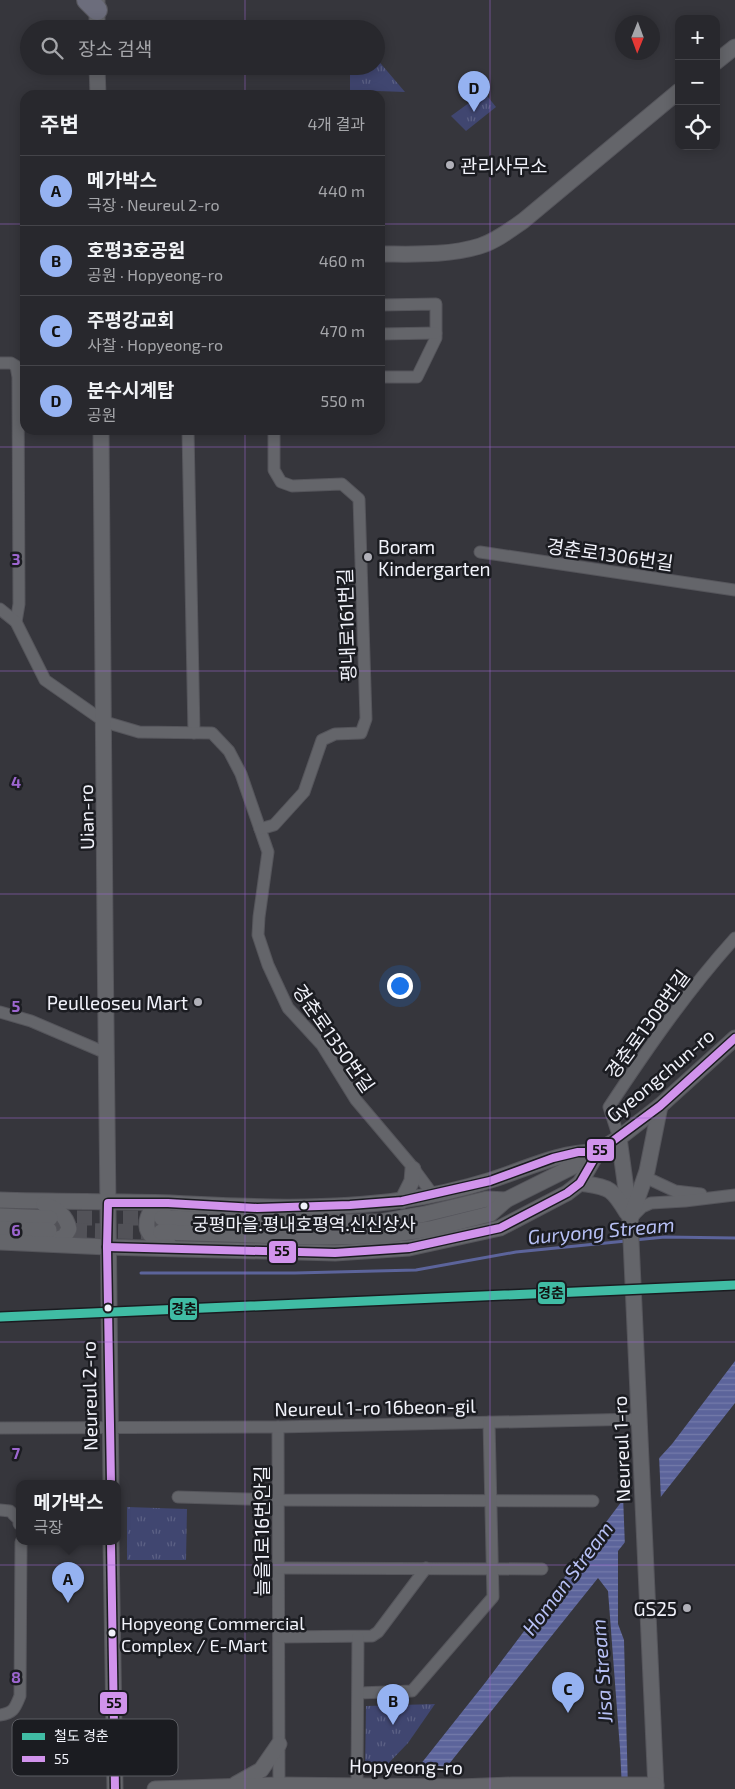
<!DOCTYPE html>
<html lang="ko">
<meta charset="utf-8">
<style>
body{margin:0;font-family:"Exo 2","Noto Sans KR",sans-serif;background:#303035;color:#f1f3f6}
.controls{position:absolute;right:15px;top:15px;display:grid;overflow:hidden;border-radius:10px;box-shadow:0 2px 12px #0003}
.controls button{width:45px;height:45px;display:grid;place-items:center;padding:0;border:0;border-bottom:1px solid #444449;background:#28282d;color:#f1f3f6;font:25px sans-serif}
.compass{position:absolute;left:615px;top:15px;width:45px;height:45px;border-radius:50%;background:#28282d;box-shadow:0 2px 12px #0003;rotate:181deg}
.you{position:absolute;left:399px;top:985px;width:18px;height:18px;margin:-12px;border:4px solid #fff;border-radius:50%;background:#1a73e8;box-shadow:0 0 0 8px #1a73e833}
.badge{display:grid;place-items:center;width:32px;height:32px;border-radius:50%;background:#95b2f1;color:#111;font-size:16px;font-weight:700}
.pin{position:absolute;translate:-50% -41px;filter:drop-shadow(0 1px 2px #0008)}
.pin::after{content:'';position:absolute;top:26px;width:18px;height:15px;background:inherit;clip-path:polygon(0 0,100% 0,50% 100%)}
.popup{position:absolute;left:16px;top:1480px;width:105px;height:65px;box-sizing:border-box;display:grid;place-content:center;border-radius:10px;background:#28282d;filter:drop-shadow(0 1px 4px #0005);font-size:16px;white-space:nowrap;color:#a5a6aa}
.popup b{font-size:19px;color:#f1f3f6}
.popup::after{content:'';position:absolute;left:50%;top:100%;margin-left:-10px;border:10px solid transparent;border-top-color:#28282d}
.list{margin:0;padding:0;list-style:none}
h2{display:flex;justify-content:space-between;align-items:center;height:65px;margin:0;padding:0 20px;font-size:21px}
h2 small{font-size:16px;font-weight:400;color:#a5a6aa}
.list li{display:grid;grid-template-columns:32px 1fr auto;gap:15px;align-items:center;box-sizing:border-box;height:70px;padding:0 20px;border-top:1px solid #444449}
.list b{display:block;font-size:19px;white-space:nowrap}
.list p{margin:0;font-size:16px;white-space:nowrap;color:#a5a6aa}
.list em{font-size:16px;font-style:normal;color:#a5a6aa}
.icon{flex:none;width:28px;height:28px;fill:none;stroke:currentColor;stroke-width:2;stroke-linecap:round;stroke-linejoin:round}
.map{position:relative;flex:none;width:735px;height:1789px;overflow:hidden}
.search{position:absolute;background:#28282d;box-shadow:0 2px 12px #0003;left:20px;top:20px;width:365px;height:55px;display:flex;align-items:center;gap:12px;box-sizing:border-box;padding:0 18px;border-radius:28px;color:#a5a6aa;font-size:19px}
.panel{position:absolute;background:#28282d;box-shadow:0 2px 12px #0003;left:20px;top:90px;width:365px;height:345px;border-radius:15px}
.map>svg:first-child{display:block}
.park{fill:url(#park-tufts)}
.water{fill:url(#water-rules)}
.pier{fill:#36363c}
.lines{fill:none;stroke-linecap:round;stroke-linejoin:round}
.stream{stroke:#5c649b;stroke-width:3}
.secondary-tunnel{stroke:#525258;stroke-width:15;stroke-dasharray:15 8;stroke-linecap:butt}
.street-casing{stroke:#55555b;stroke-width:13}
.secondary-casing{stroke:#55555b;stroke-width:17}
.highway-casing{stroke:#55555b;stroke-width:22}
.street{stroke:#64656a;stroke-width:11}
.secondary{stroke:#64656a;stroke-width:15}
.highway{stroke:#6c6d7c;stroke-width:20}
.bus-1-casing{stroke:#1b1c21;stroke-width:11}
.bus-1{stroke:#d193ec;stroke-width:8}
.rail-1-casing{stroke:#1b1c21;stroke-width:12}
.rail-1{stroke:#40bca4;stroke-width:9}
.grid{fill:none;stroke:#9e67d1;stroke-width:1;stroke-opacity:0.55}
.poi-dot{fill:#b0b0b8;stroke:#1b1c21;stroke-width:2}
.bus-dot{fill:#f1f2fa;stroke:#1b1c21;stroke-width:2}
.labels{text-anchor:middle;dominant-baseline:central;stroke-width:5;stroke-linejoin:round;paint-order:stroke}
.bus-label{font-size:18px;fill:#f1f2fa;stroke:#1b1c21}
.poi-label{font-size:19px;fill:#f1f2fa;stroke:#1b1c21;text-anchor:start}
.street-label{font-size:19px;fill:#f1f2fa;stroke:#1b1c21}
.water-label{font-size:20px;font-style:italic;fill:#b7c0f5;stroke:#1b1c21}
.key{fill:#1b1c21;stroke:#5b5c62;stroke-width:1}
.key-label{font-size:14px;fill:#f1f2fa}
.grid-label{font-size:16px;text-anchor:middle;font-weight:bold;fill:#9e67d1;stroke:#1b1c21;stroke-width:5;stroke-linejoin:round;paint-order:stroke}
.line-badge{stroke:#1b1c21;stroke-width:2}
.pale-badge-label{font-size:14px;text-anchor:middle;font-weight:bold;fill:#111}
</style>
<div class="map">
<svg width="735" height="1789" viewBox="0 0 735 1789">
<defs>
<pattern id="park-tufts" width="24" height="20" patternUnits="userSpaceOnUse" patternTransform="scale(1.25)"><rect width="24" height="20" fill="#404670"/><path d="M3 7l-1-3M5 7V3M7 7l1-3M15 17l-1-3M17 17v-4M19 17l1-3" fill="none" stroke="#5c6185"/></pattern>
<pattern id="water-rules" width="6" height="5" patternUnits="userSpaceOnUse" patternTransform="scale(1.25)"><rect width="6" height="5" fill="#5c649b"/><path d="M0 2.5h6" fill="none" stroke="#747baa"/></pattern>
</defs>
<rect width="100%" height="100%" fill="#36363c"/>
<g class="park">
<path d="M376,58L405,92L350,90V66H376Z"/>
<path d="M484,92L496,107L466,131L451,116Z"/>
<path d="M127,1507L187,1509L186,1560H127Z"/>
<path d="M435,1704L408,1743L382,1770L365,1771L366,1706Z"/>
</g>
<path class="water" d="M735,1361V1403L618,1551V1624L624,1640L628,1789H622L620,1749L608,1591L598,1578L429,1789H401L485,1683L631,1489L672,1444Z"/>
<g class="pier">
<path d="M659,1455L661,1501L625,1547L623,1495Z"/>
<path d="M447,1771L432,1789L399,1787L411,1772Z"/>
</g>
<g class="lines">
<g class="stream">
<path d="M634,1240L665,1237L735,1238"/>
<path d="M141,1273H295L416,1270L516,1252L626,1241"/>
</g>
<g class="secondary-tunnel">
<path d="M54,1218H161"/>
<path d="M49,1230L160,1232"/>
</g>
<g class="street-casing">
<g id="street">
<path d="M380,305L436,304V338L417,377H380"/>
<path d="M380,334L436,333"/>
<path d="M0,363H11L16,366L18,377L19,604L16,622"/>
<path d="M188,430L194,733"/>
<path d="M480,552L735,590"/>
<path d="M0,609L16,622L45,680L105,722L139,732L212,733L229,751L241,774L268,852L259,917L258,935L268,965L288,1008L322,1045L356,1100L411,1165L433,1195"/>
<path d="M260,829L274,825L304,792L322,740L335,734L361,733L366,719L359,499L342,484L292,486L281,482L274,470V430"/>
<path d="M0,1012L31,1021L106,1053"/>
<path d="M619,1138L609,1107C648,1048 688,990 735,938"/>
<path d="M645,1177L675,1191L701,1194"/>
<path d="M632,1217L642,1207L651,1203L685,1201L735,1195"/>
<path d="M278,1427L279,1789"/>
<path d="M0,1428L278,1427L640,1419"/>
<path d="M178,1497L279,1500L593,1501"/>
<path d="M0,1510L10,1511L19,1520V1524"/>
<path d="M279,1568L542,1569"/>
<path d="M279,1637L372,1636L378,1632L426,1568"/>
<path d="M359,1693L412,1691L493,1597L489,1422"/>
<path d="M0,1715C14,1713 15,1708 20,1696L21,1542"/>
<path d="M357,1785L358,1637"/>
</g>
</g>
<g class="secondary-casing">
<g id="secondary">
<path d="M97,0V29"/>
<path d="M716,62L735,47"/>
<path d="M97,66L98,95"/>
<path d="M380,254C413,254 448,256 480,246C496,241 510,230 523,221L679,91"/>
<path d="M101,430C105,781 105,1133 111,1484"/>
<path d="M619,1138L630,1218L656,1789"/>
<path d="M580,1183C609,1188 611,1186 627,1213"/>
<path d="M0,1200C57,1202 114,1201 171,1203C247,1207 326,1211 402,1200C431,1196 462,1189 491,1180C526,1169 558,1152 596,1152"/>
<path d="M402,1201L412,1181L413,1169"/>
<path d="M44,1204C58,1210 66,1215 69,1229L64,1237L48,1242"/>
<path d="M167,1204C162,1206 156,1207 152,1210C149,1213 148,1217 147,1221C145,1235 156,1241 169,1245"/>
<path d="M0,1216L50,1218"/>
<path d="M631,1217L647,1171L660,1106"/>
<path d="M162,1218L313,1222H379L425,1214L487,1199L506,1200"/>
<path d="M0,1229L49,1230"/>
<path d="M161,1232L315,1237L381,1236L430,1229L490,1214L506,1200L580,1163L619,1138L660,1106L735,1038"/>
<path d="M0,1242L107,1247L335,1253L409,1248L500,1228L567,1193L580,1183L597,1153"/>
<path d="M111,1542L115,1789"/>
<path d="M236,1784L261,1770L279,1744"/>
<path d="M155,1789L279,1785L459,1787L512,1785H656"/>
</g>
</g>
<g class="highway-casing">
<path id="highway" d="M87,0L97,10"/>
</g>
<use href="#street" class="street"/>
<use href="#secondary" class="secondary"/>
<use href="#highway" class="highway"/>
<g class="bus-1-casing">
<g id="bus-1">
<path d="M107,1247L335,1253L409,1248L500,1228L567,1193L580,1183L598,1152L660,1106L735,1038"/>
<path d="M111,1484L107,1247L108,1203H168L257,1208L350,1205L402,1201L490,1181L553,1158L578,1152H598"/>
<path d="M111,1542L115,1789"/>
</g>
</g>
<use href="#bus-1" class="bus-1"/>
<g class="rail-1-casing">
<path id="rail-1" d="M0,1317L735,1285"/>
</g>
<use href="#rail-1" class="rail-1"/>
</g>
<path class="grid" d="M245,0V29M490,0V1789M245,66V95M0,224H25M380,224H735M245,430V1789M0,447H735M0,671H735M0,894H735M0,1118H735M0,1342H735M0,1565H735"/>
<g class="poi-dot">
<circle cx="450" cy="165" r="5"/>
<circle cx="368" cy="557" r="5"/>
<circle cx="198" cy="1002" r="5"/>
<circle cx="687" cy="1608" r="5"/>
</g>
<g class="bus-dot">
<circle cx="304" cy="1206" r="4.5"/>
<circle cx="108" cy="1308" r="4.5"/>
<circle cx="112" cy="1633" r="4.5"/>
</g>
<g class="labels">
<g class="bus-label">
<text x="304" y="1224">궁평마을.평내호평역.신신상사</text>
<text x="121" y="1623" text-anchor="start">Hopyeong Commercial<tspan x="121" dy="22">Complex / E-Mart</tspan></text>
</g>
<g class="poi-label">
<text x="460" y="165">관리사무소</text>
<text x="378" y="546">Boram<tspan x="378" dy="22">Kindergarten</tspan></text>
<text x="188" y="1002" text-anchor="end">Peulleoseu Mart</text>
<text x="677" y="1608" text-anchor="end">GS25</text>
</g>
<g class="street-label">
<text transform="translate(610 554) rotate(8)">경춘로1306번길</text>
<text transform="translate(346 625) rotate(-92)">평내로161번길</text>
<text transform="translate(86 817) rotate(-91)">Uian-ro</text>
<text transform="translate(647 1024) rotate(-54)">경춘로1308번길</text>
<text transform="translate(334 1038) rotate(55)">경춘로1350번길</text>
<text transform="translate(660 1075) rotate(-40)">Gyeongchun-ro</text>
<text transform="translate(89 1396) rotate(-91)">Neureul 2-ro</text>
<text transform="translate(375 1407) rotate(-1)">Neureul 1-ro 16beon-gil</text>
<text transform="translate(621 1449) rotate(-92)">Neureul 1-ro</text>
<text transform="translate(261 1531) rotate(-90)">늘을1로16번안길</text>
<text transform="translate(406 1766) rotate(1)">Hopyeong-ro</text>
</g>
<g class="water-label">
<text transform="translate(601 1230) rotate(-5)">Guryong Stream</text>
<text transform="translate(567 1578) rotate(-53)">Homan Stream</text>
<text transform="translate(601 1671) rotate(-94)">Jisa Stream</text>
</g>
</g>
<rect x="12" y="1719" width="166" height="57" rx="8" class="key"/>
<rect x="22" y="1733" width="23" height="7" fill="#40bca4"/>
<rect x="22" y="1756" width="23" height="6" fill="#d193ec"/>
<g class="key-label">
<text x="54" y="1741">철도 경춘</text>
<text x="54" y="1764">55</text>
</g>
<g class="grid-label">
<text x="16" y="565">3</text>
<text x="16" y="788">4</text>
<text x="16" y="1012">5</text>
<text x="16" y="1236">6</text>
<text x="16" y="1459">7</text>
<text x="16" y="1683">8</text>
</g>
<g class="line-badge">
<rect x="586" y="1138" width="29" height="24" rx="5" fill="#d193ec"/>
<rect x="268" y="1240" width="29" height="24" rx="5" fill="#d193ec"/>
<rect x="537" y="1281" width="29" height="24" rx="5" fill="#40bca4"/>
<rect x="169" y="1297" width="29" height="24" rx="5" fill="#40bca4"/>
<rect x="99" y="1691" width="29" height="24" rx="5" fill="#d193ec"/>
</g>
<g class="pale-badge-label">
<text x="600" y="1155">55</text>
<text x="282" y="1256">55</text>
<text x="551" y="1298">경춘</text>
<text x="184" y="1314">경춘</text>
<text x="114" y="1708">55</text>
</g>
</svg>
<div class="controls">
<button>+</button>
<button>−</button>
<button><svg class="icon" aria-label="locate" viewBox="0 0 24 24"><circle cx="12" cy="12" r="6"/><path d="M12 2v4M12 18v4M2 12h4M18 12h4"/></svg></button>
</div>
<svg class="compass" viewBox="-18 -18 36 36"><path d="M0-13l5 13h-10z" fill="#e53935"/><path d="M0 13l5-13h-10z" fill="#a5a6aa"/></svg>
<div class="you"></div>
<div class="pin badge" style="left:68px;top:1603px">A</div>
<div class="popup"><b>메가박스</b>극장</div>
<div class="pin badge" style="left:393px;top:1725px">B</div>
<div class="pin badge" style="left:568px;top:1713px">C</div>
<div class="pin badge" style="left:474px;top:112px">D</div>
<div class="search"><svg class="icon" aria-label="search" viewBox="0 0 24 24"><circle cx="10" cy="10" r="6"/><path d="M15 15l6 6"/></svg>장소 검색</div>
<section class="panel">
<h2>주변<small>4개 결과</small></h2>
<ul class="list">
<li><span class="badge">A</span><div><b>메가박스</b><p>극장 · Neureul 2-ro</p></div><em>440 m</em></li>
<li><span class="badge">B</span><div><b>호평3호공원</b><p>공원 · Hopyeong-ro</p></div><em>460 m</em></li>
<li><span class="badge">C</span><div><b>주평강교회</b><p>사찰 · Hopyeong-ro</p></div><em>470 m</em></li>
<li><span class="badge">D</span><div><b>분수시계탑</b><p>공원</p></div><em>550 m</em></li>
</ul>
</section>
</div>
